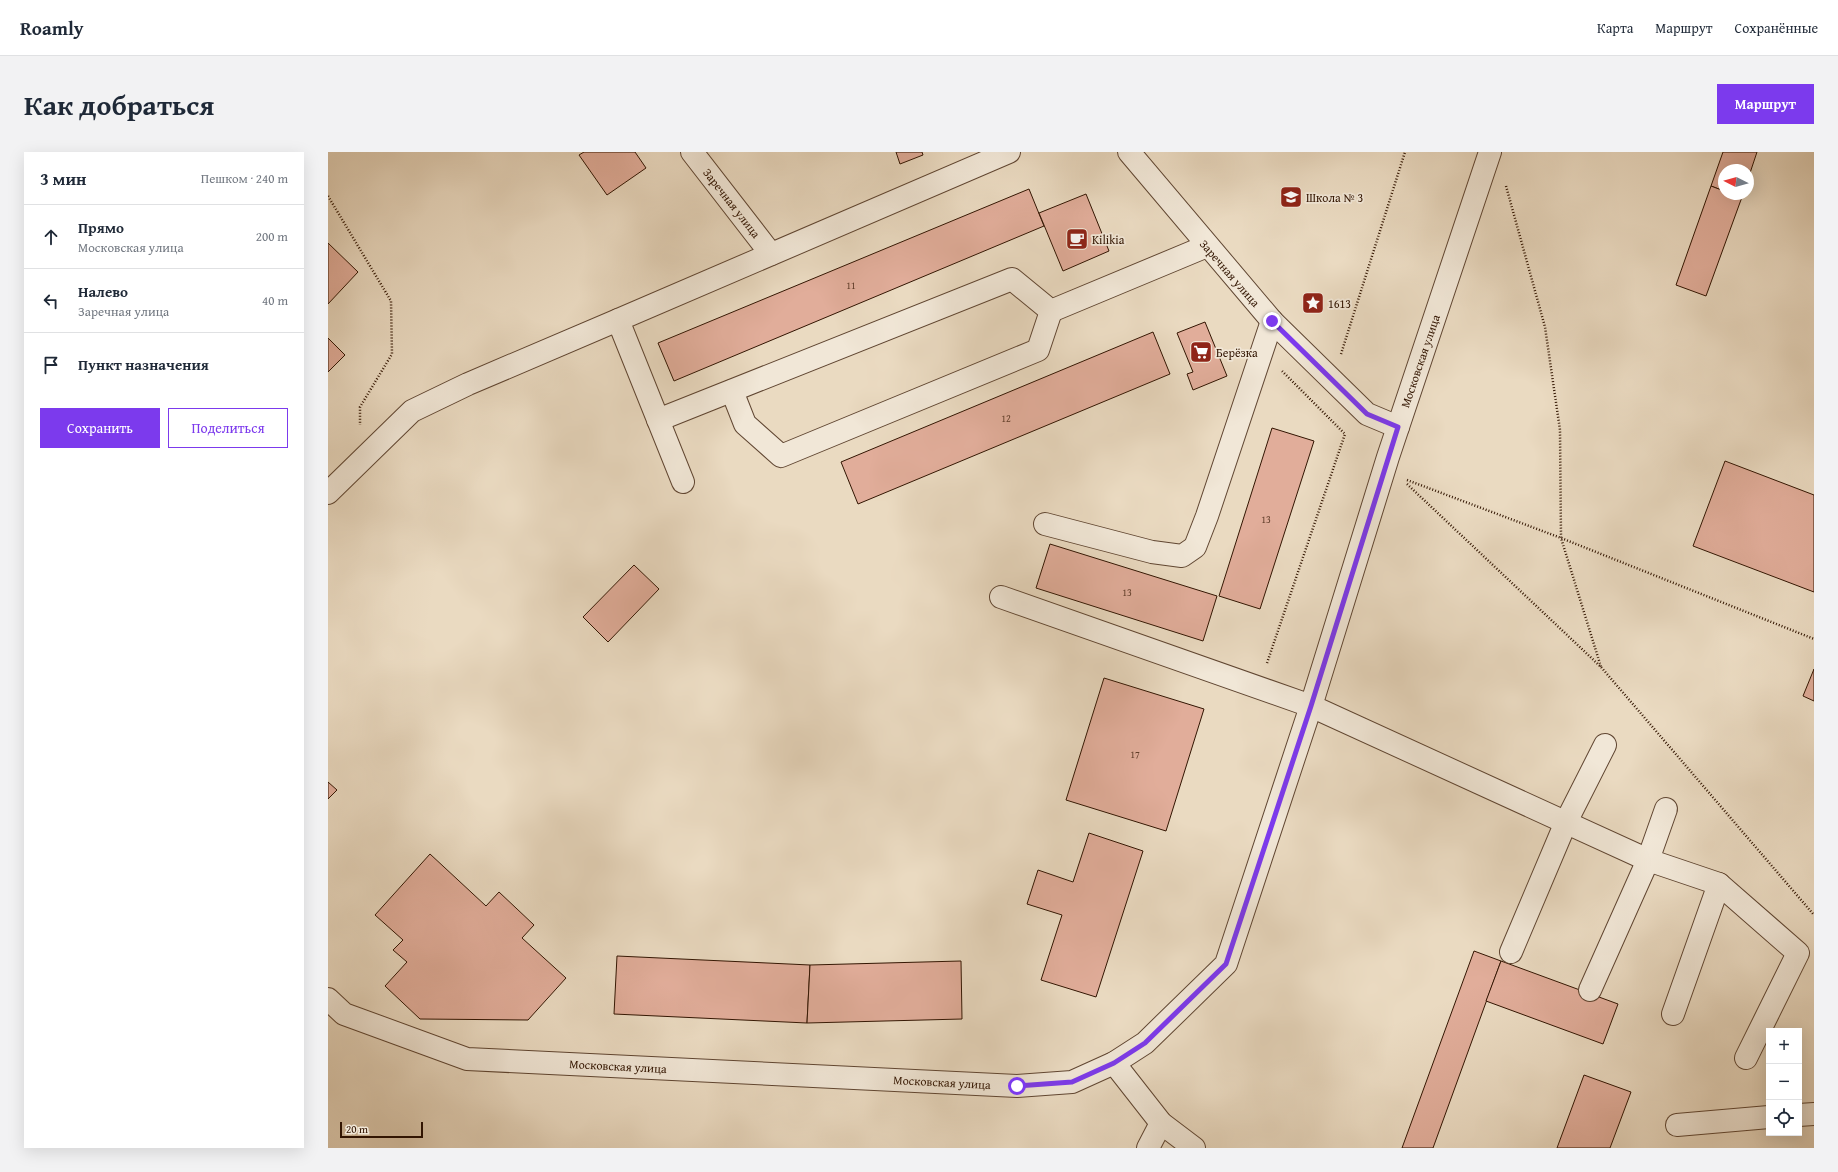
<!DOCTYPE html>
<html lang="ru">
<meta charset="utf-8">
<style>
body{margin:0;font-family:"Gentium Book Plus",serif;background:#f2f2f3;color:#1f2937}
.controls{position:absolute;right:12px;bottom:12px;display:grid;overflow:hidden;border-radius:0px;box-shadow:0 4px 16px #0002}
.controls button{width:36px;height:36px;display:grid;place-items:center;padding:0;border:0;border-bottom:1px solid #e0e1e3;background:#fff;color:#1f2937;font:20px sans-serif}
.compass{position:absolute;left:1390px;top:12px;width:36px;height:36px;border-radius:50%;background:#fff;box-shadow:0 4px 16px #0002;rotate:276deg}
.scale{position:absolute;left:12px;bottom:10px;width:83px;box-sizing:border-box;padding-left:4px;border:2px solid #321502;border-top:0;font-size:11px;line-height:14px;white-space:nowrap;color:#321502;-webkit-text-stroke:3px #f1e7d7;paint-order:stroke}
.stop{position:absolute;width:12px;height:12px;margin:-9px;border:3px solid #7c3aed;border-radius:50%;background:#fff}
.stop.end{background:#7c3aed;border-color:#fff;box-shadow:0 1px 4px #0008}
.list{margin:0;padding:0;list-style:none}
h2{display:flex;justify-content:space-between;align-items:center;height:52px;margin:0;padding:0 16px;font-size:17px}
h2 small{font-size:13px;font-weight:400;color:#747a83}
.list li{display:grid;grid-template-columns:26px 1fr auto;gap:12px;align-items:center;box-sizing:border-box;height:64px;padding:0 16px;border-top:1px solid #e0e1e3}
.list b{display:block;font-size:15px;white-space:nowrap}
.list p{margin:0;font-size:13px;white-space:nowrap;color:#747a83}
.list em{font-size:13px;font-style:normal;color:#747a83}
.actions{display:flex;gap:8px;padding:12px 16px}
.actions a{flex:1;padding:9px 0;border:1px solid #7c3aed;border-radius:0px;text-align:center;font-size:14px;color:#7c3aed}
.actions .main{background:#7c3aed;color:#fff}
.icon{flex:none;width:22px;height:22px;fill:none;stroke:currentColor;stroke-width:2;stroke-linecap:round;stroke-linejoin:round}
.map{position:relative;flex:none;width:1486px;height:996px;overflow:hidden;border-radius:0px}
header{display:flex;align-items:center;gap:24px;box-sizing:border-box;height:56px;padding:0 20px;background:#fff;border-bottom:1px solid #e0e1e3}
header strong{font-size:19px}
nav{display:flex;gap:22px;margin-inline-start:auto;font-size:14px}
.intro{display:flex;align-items:center;justify-content:space-between;box-sizing:border-box;height:96px;padding:0 24px}
h1{margin:0;font-size:28px}
.button{padding:10px 18px;border-radius:0px;background:#7c3aed;color:#fff;font-size:14px;font-weight:700}
main{display:flex;gap:24px;padding:0 24px}
aside{flex:1;background:#fff;border-radius:0px;box-shadow:0 4px 16px #0002}
.map>svg:first-child{display:block}
.building{fill:#e1ad9a;stroke:#321502}
.lines{fill:none;stroke-linecap:round;stroke-linejoin:round}
.minor-casing{stroke:#604632;stroke-width:24}
.path{stroke:#321502;stroke-width:2.5;stroke-dasharray:1 2;stroke-linecap:butt}
.minor{stroke:#f1e7d7;stroke-width:22}
.route{stroke:#7c3aed;stroke-width:5}
.labels{text-anchor:middle;dominant-baseline:central;stroke-width:3.5;stroke-linejoin:round;paint-order:stroke}
.number-label{font-size:10px;fill:#5e3b28}
.poi-label{font-size:12px;fill:#321502;stroke:#f1e7d7;text-anchor:start}
.street-label{font-size:12px;fill:#321502;stroke:#f1e7d7}
</style>
<header>
<strong>Roamly</strong>
<nav><a>Карта</a><a>Маршрут</a><a>Сохранённые</a></nav>
</header>
<div class="intro"><h1>Как добраться</h1><a class="button">Маршрут</a></div>
<main>
<aside>
<h2>3 мин<small>Пешком · 240 m</small></h2>
<ul class="list">
<li><svg class="icon" aria-label="ahead" viewBox="0 0 24 24"><path d="M12 20V5M6 11l6-6 6 6"/></svg><div><b>Прямо</b><p>Московская улица</p></div><em>200 m</em></li>
<li><svg class="icon" aria-label="left" viewBox="0 0 24 24"><path d="M17 20v-9H6M10 6l-5 5 5 5"/></svg><div><b>Налево</b><p>Заречная улица</p></div><em>40 m</em></li>
<li><svg class="icon" aria-label="arrive" viewBox="0 0 24 24"><path d="M6 21V4h12l-3 4 3 4H6"/></svg><div><b>Пункт назначения</b></div></li>
</ul>
<div class="actions"><a class="main">Сохранить</a><a>Поделиться</a></div>
</aside>
<div class="map">
<svg width="1486" height="996" viewBox="0 0 1486 996">
<rect width="100%" height="100%" fill="#eadac1"/>
<filter id="stains"><feTurbulence type="fractalNoise" baseFrequency=".005" numOctaves="4"/><feColorMatrix values="0 0 0 0 .2 0 0 0 0 .09 0 0 0 0 .02 0 0 0 .5 -.17"/></filter>
<radialGradient id="worn" r=".72"><stop offset=".6" stop-color="#630" stop-opacity="0"/><stop offset="1" stop-color="#630" stop-opacity=".3"/></radialGradient>
<g class="building">
<path d="M256,0H307L318,16L279,43L251,3Z"/>
<path d="M568,0H594L595,3L572,12Z"/>
<path d="M1395,0H1429L1420,27V18H1396V39L1383,34Z"/>
<path d="M1383,34L1396,39V42H1404L1414,45L1378,144L1348,133Z"/>
<path d="M701,37L716,74L346,229L330,191Z"/>
<path d="M758,42L781,99L735,119L711,61Z"/>
<path d="M1404,42H1415L1414,45Z"/>
<path d="M0,91L30,120L0,152Z"/>
<path d="M877,170L899,224L865,238L859,222L865,220L849,181Z"/>
<path d="M825,180L842,222L530,352L513,310Z"/>
<path d="M0,186L17,203L0,220Z"/>
<path d="M944,276L986,289L932,457L891,444Z"/>
<path d="M1397,309L1486,343V440L1365,394Z"/>
<path d="M722,392L889,444L875,489L708,436Z"/>
<path d="M306,413L331,437L280,490L255,465Z"/>
<path d="M1486,517V549L1475,544Z"/>
<path d="M776,526L876,557L838,679L738,648Z"/>
<path d="M0,630L9,638L0,647Z"/>
<path d="M761,681L815,699L768,845L713,828L734,763L699,752L710,718L745,730Z"/>
<path d="M102,702L158,754L171,740L206,773L194,786L238,826L200,868L92,867L57,834L79,810L65,798L75,788L47,763Z"/>
<path d="M1146,799L1173,809L1105,996H1074Z"/>
<path d="M289,804L482,813L479,871L286,862Z"/>
<path d="M633,809L634,867L479,871L482,813Z"/>
<path d="M1173,809L1290,852L1275,892L1158,849Z"/>
<path d="M1256,923L1303,940L1282,996H1229Z"/>
</g>
<g class="lines">
<g class="minor-casing">
<g id="minor">
<path d="M364,0L443,102"/>
<path d="M801,0L944,169L1039,262L1070,275"/>
<path d="M404,239L417,272L453,304L710,198L723,159"/>
<path d="M330,268L684,127L723,159L879,94"/>
<path d="M355,330L290,168L681,0"/>
<path d="M0,341L84,259L140,232L290,168"/>
<path d="M717,372L824,400L854,404L867,395L879,364L944,169"/>
<path d="M673,445L983,554L1320,708L1391,732L1470,801L1418,906"/>
<path d="M1183,800L1238,670L1277,593"/>
<path d="M1262,838L1320,708L1338,657"/>
<path d="M0,847L16,862L139,907L689,934L744,930L786,911L817,891L898,812L983,554L1060,305L1162,0"/>
<path d="M1345,862L1391,732"/>
<path d="M786,911L833,971L866,996"/>
<path d="M1471,963L1486,962"/>
<path d="M1349,973L1441,965"/>
<path d="M820,996L833,971"/>
</g>
</g>
<g class="path">
<path d="M1178,34L1217,175L1232,278L1233,386L1273,515"/>
<path d="M0,44L63,149L64,202L32,255V273"/>
<path d="M1013,202L1077,0"/>
<path d="M1079,328L1233,386L1486,487"/>
<path d="M1079,332L1273,515L1486,763"/>
<path d="M939,511L1017,282L954,219"/>
</g>
<use href="#minor" class="minor"/>
</g>
<g class="lines">
<path class="route" d="M689,934L744,930L786,911L817,891L898,812L983,554L1070,275L1039,262L944,169"/>
</g>
<defs>
<g id="school-square" transform="scale(1.15)"><rect x="-9" y="-9" width="18" height="18" rx="4" fill="#8f2418" stroke="#f1e7d7"/><path d="M0-5L7-2L0 1L-7-2ZM-4 1L0 2.5L4 1V4Q0 6-4 4Z" fill="#fff"/></g>
<g id="cafe-square" transform="scale(1.15)"><rect x="-9" y="-9" width="18" height="18" rx="4" fill="#8f2418" stroke="#f1e7d7"/><path d="M-5.5-4.5H6V0H3Q3 3.5 0 3.5H-2.5Q-5.5 3.5-5.5 0ZM3-3.2v2h1.7v-2ZM-6 4.5H4V6H-6Z" fill="#fff"/></g>
<g id="sight-square" transform="scale(1.15)"><rect x="-9" y="-9" width="18" height="18" rx="4" fill="#8f2418" stroke="#f1e7d7"/><path d="M0-6L1.8-2.2L6-1.7L2.9 1.2L3.7 5.4L0 3.3L-3.7 5.4L-2.9 1.2L-6-1.7L-1.8-2.2Z" fill="#fff"/></g>
<g id="supermarket-square" transform="scale(1.15)"><rect x="-9" y="-9" width="18" height="18" rx="4" fill="#8f2418" stroke="#f1e7d7"/><path d="M-6-5.5h2.5l.6 2H6L4.5 2H-2.5L-4.4-4H-6ZM-1.5 3.2a1.3 1.3 0 1 0 .1 0ZM3 3.2a1.3 1.3 0 1 0 .1 0Z" fill="#fff"/></g>
</defs>
<g fill-rule="evenodd">
<use href="#school-square" x="963" y="45"/>
<use href="#cafe-square" x="749" y="87"/>
<use href="#sight-square" x="985" y="151"/>
<use href="#supermarket-square" x="873" y="200"/>
</g>
<g class="labels">
<g class="number-label">
<text x="523" y="133">11</text>
<text x="678" y="266">12</text>
<text x="938" y="367">13</text>
<text x="799" y="440">13</text>
<text x="807" y="602">17</text>
</g>
<g class="poi-label">
<text x="978" y="45">Школа № 3</text>
<text x="764" y="87">Kilikia</text>
<text x="1000" y="151">1613</text>
<text x="888" y="200">Берёзка</text>
</g>
<g class="street-label">
<text transform="translate(404 51) rotate(52)">Заречная улица</text>
<text transform="translate(902 121) rotate(49)">Заречная улица</text>
<text transform="translate(1092 209) rotate(-71)">Московская улица</text>
<text transform="translate(290 914) rotate(3)">Московская улица</text>
<text transform="translate(614 930) rotate(3)">Московская улица</text>
</g>
</g>
<rect width="100%" height="100%" filter="url(#stains)"/>
<rect width="100%" height="100%" fill="url(#worn)"/>
</svg>
<div class="controls">
<button>+</button>
<button>−</button>
<button><svg class="icon" aria-label="locate" viewBox="0 0 24 24"><circle cx="12" cy="12" r="6"/><path d="M12 2v4M12 18v4M2 12h4M18 12h4"/></svg></button>
</div>
<svg class="compass" viewBox="-18 -18 36 36"><path d="M0-13l5 13h-10z" fill="#e53935"/><path d="M0 13l5-13h-10z" fill="#747a83"/></svg>
<div class="scale">20 m</div>
<div class="stop" style="left:689px;top:934px"></div>
<div class="stop end" style="left:944px;top:169px"></div>
</div>
</main>
